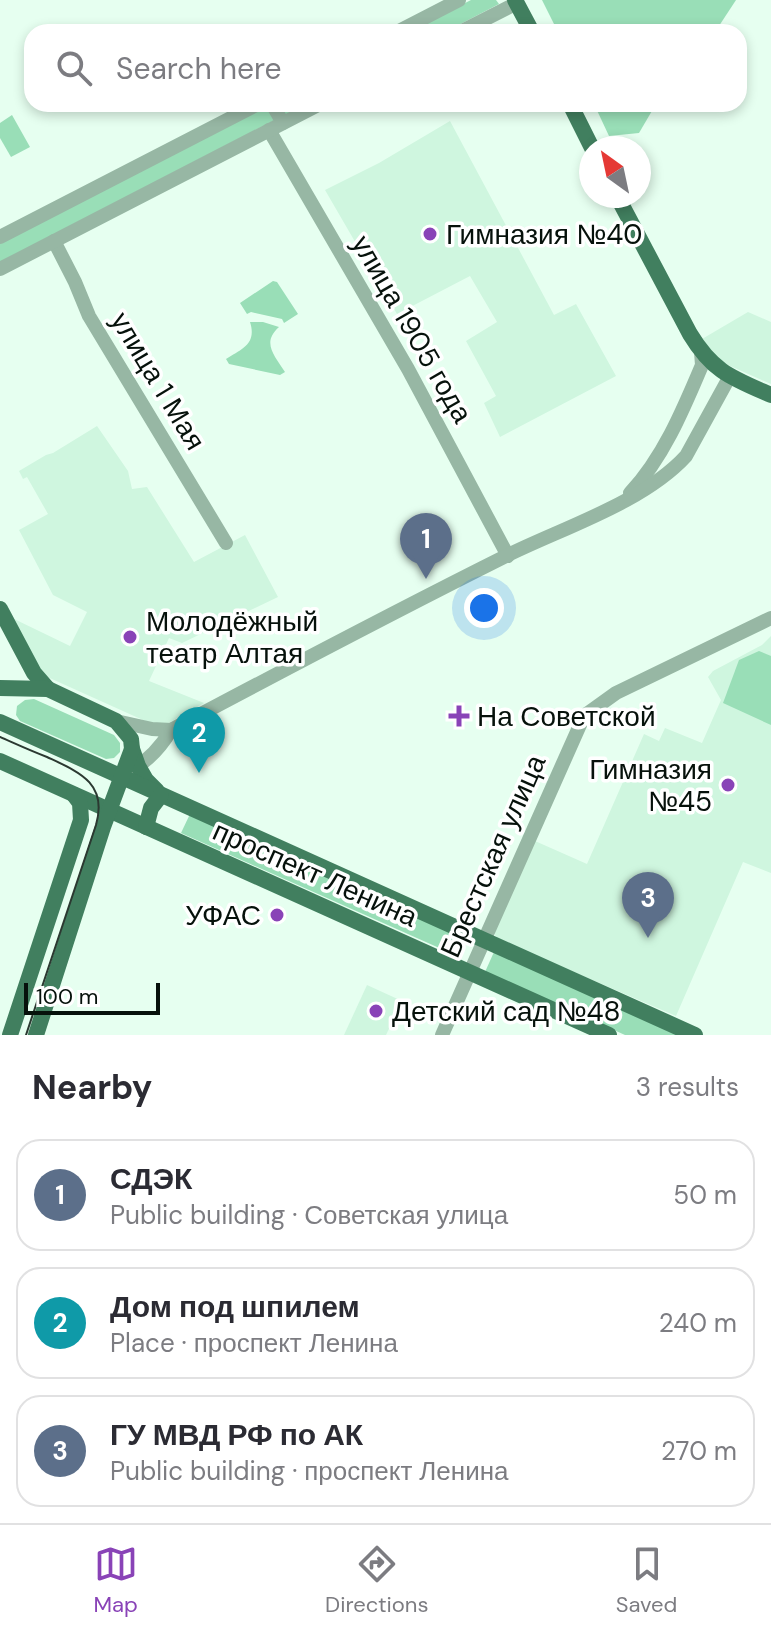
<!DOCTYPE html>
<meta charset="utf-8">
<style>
body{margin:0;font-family:"DM Sans",sans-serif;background:#f7f7f7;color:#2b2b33}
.compass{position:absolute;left:579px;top:136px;width:72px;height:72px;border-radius:50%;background:#fff;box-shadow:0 4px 12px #0003;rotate:327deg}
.scale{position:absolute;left:24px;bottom:20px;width:136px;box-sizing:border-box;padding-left:8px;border:4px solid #06110b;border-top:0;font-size:22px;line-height:28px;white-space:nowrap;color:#06110b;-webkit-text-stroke:6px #fff;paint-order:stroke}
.you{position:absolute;left:484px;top:608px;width:28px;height:28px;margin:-20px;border:6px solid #fff;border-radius:50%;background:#1a73e8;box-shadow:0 0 0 12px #1a73e833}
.badge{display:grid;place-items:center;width:52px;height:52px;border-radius:50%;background:#8943b7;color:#fff;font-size:26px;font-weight:700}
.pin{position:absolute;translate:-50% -66px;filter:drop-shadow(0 2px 4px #0008)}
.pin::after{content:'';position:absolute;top:42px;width:28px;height:24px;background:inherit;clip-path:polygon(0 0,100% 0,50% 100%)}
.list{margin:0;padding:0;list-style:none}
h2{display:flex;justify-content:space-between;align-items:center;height:104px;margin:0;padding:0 32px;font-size:34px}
h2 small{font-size:26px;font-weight:400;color:#7c7c81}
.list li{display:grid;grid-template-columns:52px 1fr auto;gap:24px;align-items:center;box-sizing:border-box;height:112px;margin:0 16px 16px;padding:0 16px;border:2px solid #e1e1e2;border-radius:24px}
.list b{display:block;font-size:30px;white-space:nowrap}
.list p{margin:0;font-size:26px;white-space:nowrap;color:#7c7c81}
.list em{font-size:26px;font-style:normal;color:#7c7c81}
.icon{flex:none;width:44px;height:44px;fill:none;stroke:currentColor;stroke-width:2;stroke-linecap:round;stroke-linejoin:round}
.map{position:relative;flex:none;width:771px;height:1035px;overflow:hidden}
.search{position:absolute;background:#fff;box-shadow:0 4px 12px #0003;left:24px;right:24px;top:24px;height:88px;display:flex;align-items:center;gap:20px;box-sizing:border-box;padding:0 28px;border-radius:24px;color:#7c7c81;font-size:30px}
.sheet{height:488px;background:#fff}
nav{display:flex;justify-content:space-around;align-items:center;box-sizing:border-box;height:112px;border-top:2px solid #e1e1e2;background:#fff;font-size:22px;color:#7c7c81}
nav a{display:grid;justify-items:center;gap:4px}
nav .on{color:#8943b7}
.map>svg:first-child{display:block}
.built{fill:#cff6df}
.green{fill:#99deb7}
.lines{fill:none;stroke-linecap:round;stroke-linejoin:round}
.minor{stroke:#97b7a4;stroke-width:14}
.major{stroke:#417f5f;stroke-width:16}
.tram{stroke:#2b3931;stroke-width:2}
.poi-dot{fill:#8943b7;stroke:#fff;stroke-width:3}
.labels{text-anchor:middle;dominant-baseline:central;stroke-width:7;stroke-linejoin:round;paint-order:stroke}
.poi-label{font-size:28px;fill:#06110b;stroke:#fff;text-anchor:start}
.street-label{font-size:28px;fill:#06110b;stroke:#fff}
</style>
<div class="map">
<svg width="771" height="1035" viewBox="0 0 771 1035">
<rect width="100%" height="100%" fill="#e6fff0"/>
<g class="built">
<path d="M450,121L554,315L576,304L616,376L500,437L484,403L496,396L466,341L497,322L470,276L397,314L325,190L379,163Z"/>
<path d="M748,312L771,322V384L728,365L716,357L702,339Z"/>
<path d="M97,426L128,471L132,489L147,487L194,562L245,535L278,597L182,643L169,638L149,681L204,703L165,725H154L43,675L10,617L70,646L87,612L53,595L19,530L48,514L27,477L23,479L19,471L46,455L53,453Z"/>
<path d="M771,636V873L743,862L676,1016L499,940L495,935V929L535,841L587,864L644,734L659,741L665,728L702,743L721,700L708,677L713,671L762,645Z"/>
<path d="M367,985L402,1001L386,1035H344Z"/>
</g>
<g class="green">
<path d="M471,0H496L499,4L445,32H409Z"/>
<path d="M542,0H736L715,32H558Z"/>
<path d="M269,104H306L0,262V243Z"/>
<path d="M594,104H656L639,133L609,136Z"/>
<path d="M12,115L30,147L11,157L0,138V123Z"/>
<path d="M273,281L277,282L298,314L284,323L282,319L251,312L247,314L240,303Z"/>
<path d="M250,322H263L279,327C261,343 275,356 285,372L280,375L229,364L226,359C242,349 257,344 250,322Z"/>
<path d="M759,651L771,656V725L723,703L739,660Z"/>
<path d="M34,699L114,735L120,743V752L114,758L106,759L20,721L16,715L17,706L25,700Z"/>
<path d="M190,814L464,936L455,955L181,833Z"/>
<path d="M494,952L678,1035H625L485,972Z"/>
</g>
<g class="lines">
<g class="minor">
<path d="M397,32L459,0"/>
<path d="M460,32L517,3"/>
<path d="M272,104L283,123"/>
<path d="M269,130L408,369L508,556"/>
<path d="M0,237L258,104"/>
<path d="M54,241L75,282L89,316L226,543"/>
<path d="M0,269L320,104"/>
<path d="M630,493C663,458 683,410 702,365L701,352"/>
<path d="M116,721L152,729L171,730C282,671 394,612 506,556C562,528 643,503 686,456L730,376"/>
<path d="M132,770C149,760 161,747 171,730"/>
<path d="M442,1035L584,716L616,693L771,618"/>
</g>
<g class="major">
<path d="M515,0L532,32"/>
<path d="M570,104L592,148"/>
<path d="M617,196L690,334C713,372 732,378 771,395"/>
<path d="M0,609L34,673L48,689"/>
<path d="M0,688L48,689L116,721L131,739L132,749L138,766L146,780L157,791"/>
<path d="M0,722L695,1035"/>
<path d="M0,761L609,1035"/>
<path d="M146,827L151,808L161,795"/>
<path d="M10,1035L81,820L80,803L74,795"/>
<path d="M36,1035L103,827L132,749"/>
</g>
<path class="tram" d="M0,737C16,744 31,751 47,757C79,772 108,783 96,825L26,1035"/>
</g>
<g class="poi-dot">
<circle cx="430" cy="234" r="8"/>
<circle cx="130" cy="637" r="8"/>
<path d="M455 704h8v8h8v8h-8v8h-8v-8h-8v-8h8z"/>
<circle cx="728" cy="785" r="8"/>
<circle cx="277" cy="915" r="8"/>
<circle cx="376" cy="1011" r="8"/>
</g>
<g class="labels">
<g class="poi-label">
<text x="446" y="234">Гимназия №40</text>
<text x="146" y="621">Молодёжный<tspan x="146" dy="32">театр Алтая</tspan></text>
<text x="477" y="716">На Советской</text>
<text x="712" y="769" text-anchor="end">Гимназия<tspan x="712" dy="32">№45</tspan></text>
<text x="261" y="915" text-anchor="end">УФАС</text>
<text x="392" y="1011">Детский сад №48</text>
</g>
<g class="street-label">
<text transform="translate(412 329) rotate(60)">улица 1905 года</text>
<text transform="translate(158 381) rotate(59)">улица 1 Мая</text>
<text transform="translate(493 856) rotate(-66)">Брестская улица</text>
<text transform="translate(315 874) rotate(24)">проспект Ленина</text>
</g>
</g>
</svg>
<svg class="compass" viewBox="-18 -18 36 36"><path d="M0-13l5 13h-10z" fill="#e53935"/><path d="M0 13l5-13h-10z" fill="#7c7c81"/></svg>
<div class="scale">100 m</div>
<div class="you"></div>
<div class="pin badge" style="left:426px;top:579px;background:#5c6f8a">1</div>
<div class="pin badge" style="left:199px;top:773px;background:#0f9aa8">2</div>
<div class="pin badge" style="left:648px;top:938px;background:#5c6f8a">3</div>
<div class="search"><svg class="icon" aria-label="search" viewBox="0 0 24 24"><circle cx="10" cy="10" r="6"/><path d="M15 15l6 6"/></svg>Search here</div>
</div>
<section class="sheet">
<h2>Nearby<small>3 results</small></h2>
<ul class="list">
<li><span class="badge" style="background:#5c6f8a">1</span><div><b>СДЭК</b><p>Public building · Советская улица</p></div><em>50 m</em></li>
<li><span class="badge" style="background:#0f9aa8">2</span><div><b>Дом под шпилем</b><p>Place · проспект Ленина</p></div><em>240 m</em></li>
<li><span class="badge" style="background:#5c6f8a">3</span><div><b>ГУ МВД РФ по АК</b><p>Public building · проспект Ленина</p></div><em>270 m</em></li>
</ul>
</section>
<nav>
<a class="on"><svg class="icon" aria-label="map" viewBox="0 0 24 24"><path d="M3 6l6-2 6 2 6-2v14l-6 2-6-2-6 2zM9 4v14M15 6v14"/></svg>Map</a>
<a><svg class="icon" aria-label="directions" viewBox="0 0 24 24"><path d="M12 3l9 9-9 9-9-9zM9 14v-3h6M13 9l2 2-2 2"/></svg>Directions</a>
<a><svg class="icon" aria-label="saved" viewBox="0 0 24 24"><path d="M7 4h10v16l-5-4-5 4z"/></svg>Saved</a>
</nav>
